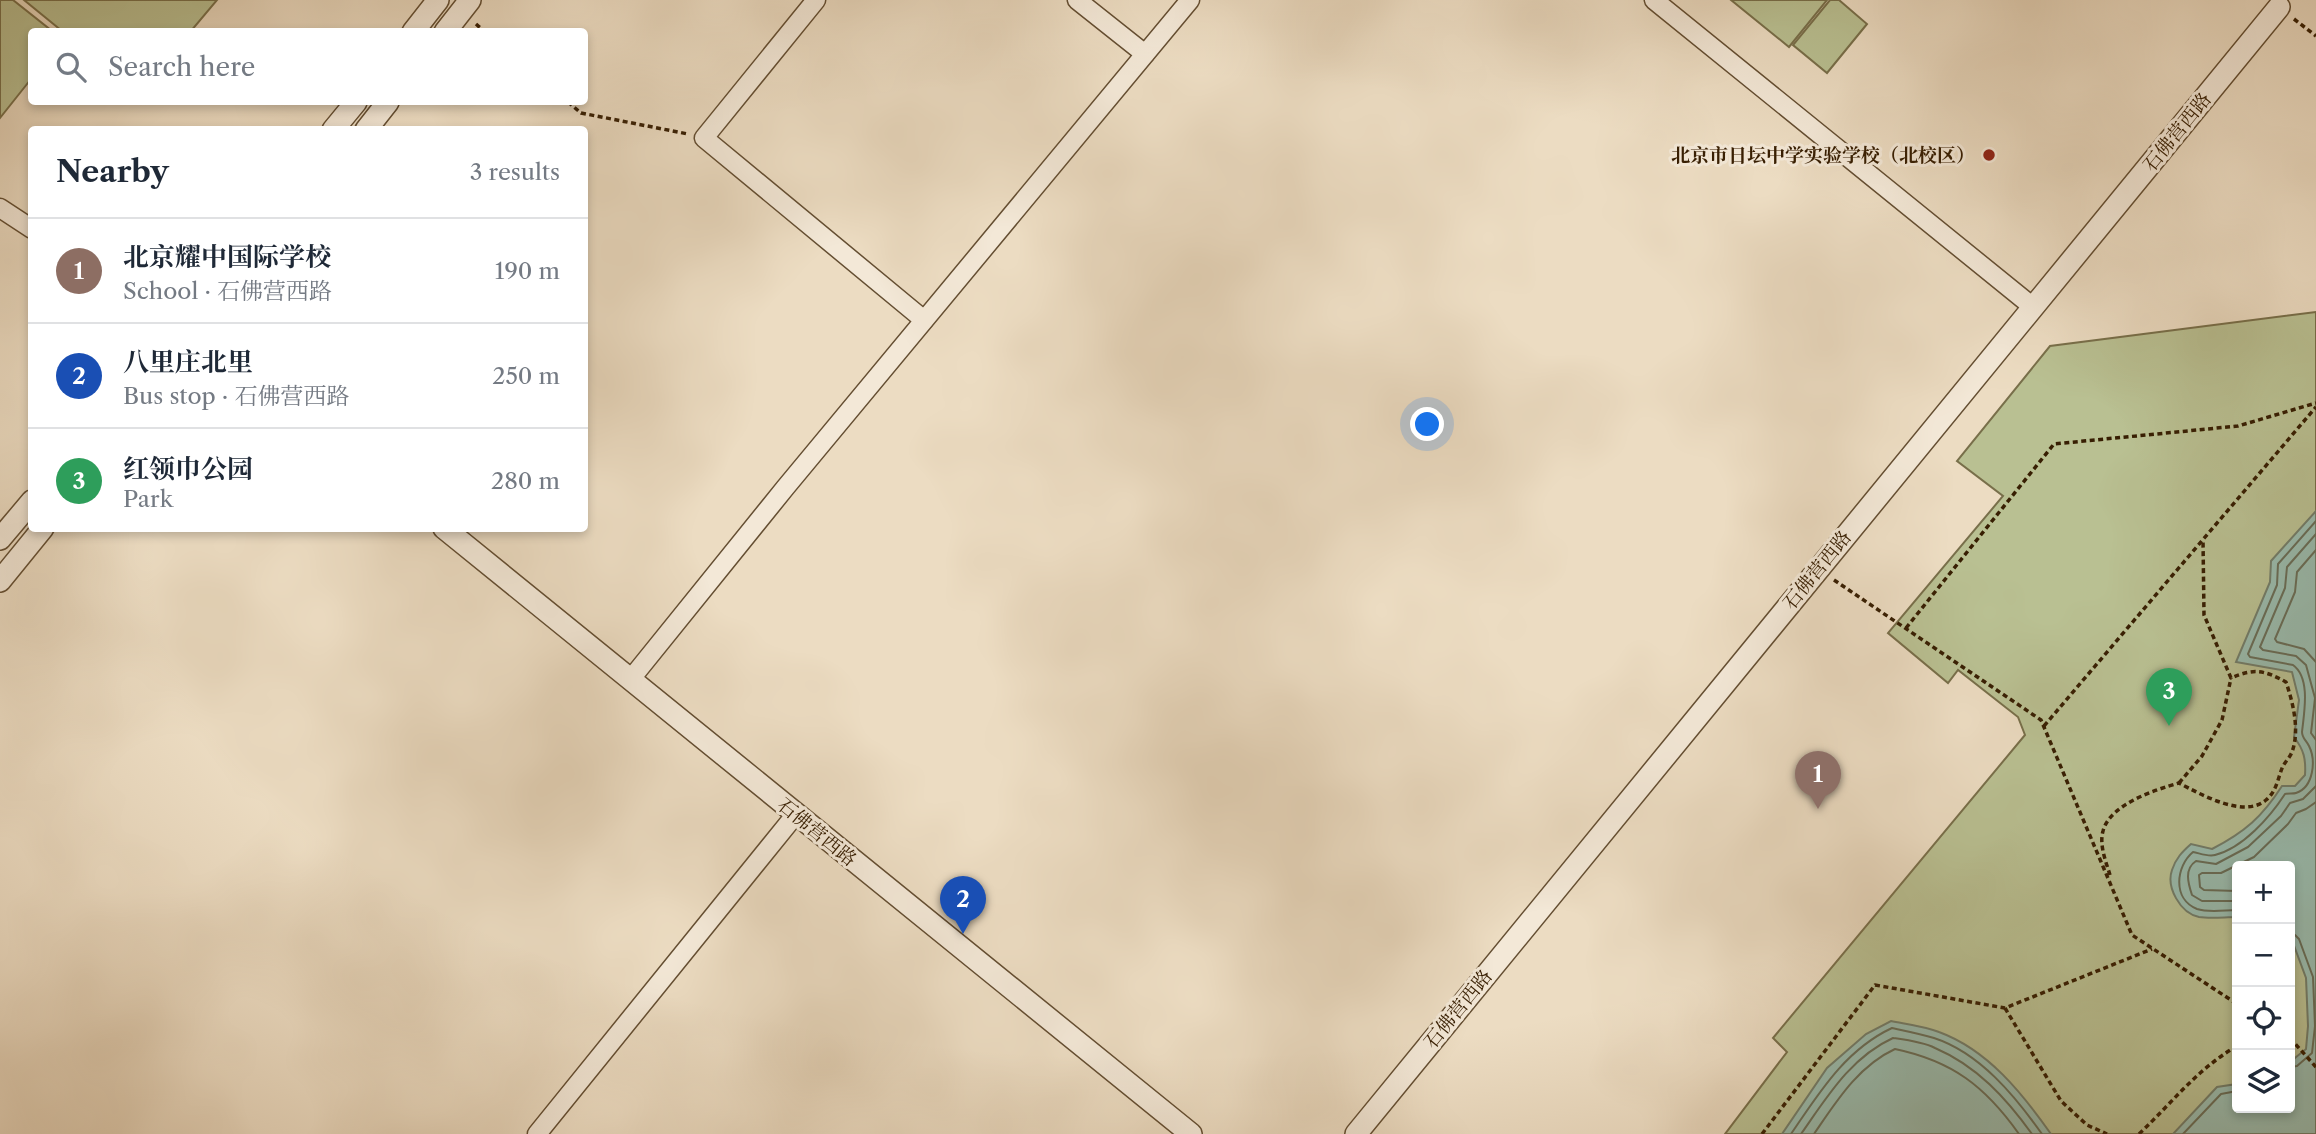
<!DOCTYPE html>
<meta charset="utf-8">
<style>
body{margin:0;font-family:"Libre Caslon Text","Noto Serif SC",serif;background:#f2f2f3;color:#1f2937}
.controls{position:absolute;right:21px;bottom:21px;display:grid;overflow:hidden;border-radius:7px;box-shadow:0 4px 10px #0003}
.controls button{width:63px;height:63px;display:grid;place-items:center;padding:0;border:0;border-bottom:2px solid #e0e1e3;background:#fff;color:#1f2937;font:35px sans-serif}
.you{position:absolute;left:1428px;top:425px;width:24px;height:24px;margin:-18px;border:5px solid #fff;border-radius:50%;background:#1a73e8;box-shadow:0 0 0 10px #1a73e833}
.badge{display:grid;place-items:center;width:46px;height:46px;border-radius:50%;background:#8f2418;color:#fff;font-size:23px;font-weight:700}
.pin{position:absolute;translate:-50% -58px;filter:drop-shadow(0 2px 4px #0008)}
.pin::after{content:'';position:absolute;top:37px;width:24px;height:21px;background:inherit;clip-path:polygon(0 0,100% 0,50% 100%)}
.list{margin:0;padding:0;list-style:none}
h2{display:flex;justify-content:space-between;align-items:center;height:91px;margin:0;padding:0 28px;font-size:30px}
h2 small{font-size:23px;font-weight:400;color:#747a83}
.list li{display:grid;grid-template-columns:46px 1fr auto;gap:21px;align-items:center;box-sizing:border-box;height:105px;padding:0 28px;border-top:2px solid #e0e1e3}
.list b{display:block;font-size:26px;white-space:nowrap}
.list p{margin:0;font-size:23px;white-space:nowrap;color:#747a83}
.list em{font-size:23px;font-style:normal;color:#747a83}
.icon{flex:none;width:38px;height:38px;fill:none;stroke:currentColor;stroke-width:2;stroke-linecap:round;stroke-linejoin:round}
.map{position:relative;flex:none;width:2316px;height:1134px;overflow:hidden}
.search{position:absolute;background:#fff;box-shadow:0 4px 10px #0003;left:28px;top:28px;width:560px;height:77px;display:flex;align-items:center;gap:18px;box-sizing:border-box;padding:0 24px;border-radius:7px;color:#747a83;font-size:26px}
.panel{position:absolute;background:#fff;box-shadow:0 4px 10px #0003;left:28px;top:126px;width:560px;height:406px;border-radius:7px}
.map>svg:first-child{display:block}
.green{fill:#b9c092;stroke:#786f4a;stroke-width:2;fill-rule:evenodd}
.water{fill:#99bcaf;stroke:#727d6a;stroke-width:2}
.lines{fill:none;stroke-linecap:round;stroke-linejoin:round}
.shore{stroke:#686d58;stroke-width:2}
.minor-casing{stroke:#644e32;stroke-width:21}
.tertiary-casing{stroke:#644e32;stroke-width:24}
.path{stroke:#371e02;stroke-width:3.5;stroke-dasharray:5 3.5;stroke-linecap:butt}
.minor{stroke:#f3e8d7;stroke-width:18}
.tertiary{stroke:#f3e8d7;stroke-width:21}
.poi-dot{fill:#8f2418;stroke:#f3e8d7;stroke-width:2.5}
.labels{text-anchor:middle;dominant-baseline:central;stroke-width:6;stroke-linejoin:round;paint-order:stroke}
.street-label{font-size:19px;fill:#371e02;stroke:#f3e8d7}
.poi-label{font-size:19px;font-weight:bold;fill:#371e02;stroke:#f3e8d7;text-anchor:end}
</style>
<div class="map">
<svg width="2316" height="1134" viewBox="0 0 2316 1134">
<rect width="100%" height="100%" fill="#ecdcc2"/>
<filter id="stains"><feTurbulence type="fractalNoise" baseFrequency=".00286" numOctaves="4"/><feColorMatrix values="0 0 0 0 .2 0 0 0 0 .09 0 0 0 0 .02 0 0 0 .5 -.17"/></filter>
<radialGradient id="worn" r=".72"><stop offset=".6" stop-color="#630" stop-opacity="0"/><stop offset="1" stop-color="#630" stop-opacity=".3"/></radialGradient>
<g class="green">
<path d="M0,0H13L52,31L32,32L31,79L0,118Z"/>
<path d="M24,0H217L191,31H62Z"/>
<path d="M1731,0H1827L1789,47Z"/>
<path d="M1830,0H1839L1867,24L1827,73L1793,45Z"/>
<path d="M2316,312V1134H1725L1787,1052L1773,1038L2025,735L2018,717L1958,670L1948,683L1888,633L2003,496L1957,461L2050,346ZM2237,866H2290V1108H2237Z"/>
</g>
<g class="water">
<path d="M2316,511V1134H2173L2217,1087L2237,1084V1108H2290V1062L2306,1049L2308,1026L2306,978L2293,943L2290,939V866H2237V917C2225,917 2211,919 2199,917C2180,913 2166,887 2172,870C2176,858 2182,852 2191,844L2212,849C2245,832 2262,817 2282,786H2295L2305,775C2306,759 2304,750 2294,737L2299,700L2292,672L2236,662L2270,582L2271,561Z"/>
<path d="M1891,1021C1906,1024 1924,1026 1939,1032C1988,1050 2022,1093 2051,1134H1782L1827,1068L1866,1034Z"/>
</g>
<g class="lines">
<g class="shore">
<path d="M2316,534L2287,567L2285,588L2260,647L2263,650L2296,656L2306,665L2315,698L2311,733L2316,740"/>
<path d="M2316,550L2297,572L2295,592L2275,639L2277,642L2304,649L2316,662"/>
<path d="M2237,891L2204,890L2200,887L2199,875L2202,873H2221L2254,857L2288,824L2296,813L2306,809L2316,802"/>
<path d="M2237,901H2202L2192,895C2188,883 2184,869 2196,861L2216,864L2248,847L2281,816L2290,803L2303,799L2316,786"/>
<path d="M2237,910C2225,910 2209,913 2197,909C2172,899 2176,866 2193,852C2199,853 2208,857 2215,855C2243,848 2270,817 2285,794C2289,793 2293,794 2296,793C2314,787 2316,760 2309,746C2306,740 2302,738 2302,732C2304,713 2311,678 2293,665L2250,657L2248,654L2277,585L2278,564L2316,521"/>
<path d="M2290,935H2295L2299,939L2313,977L2315,1026L2312,1053L2297,1066L2290,1067"/>
<path d="M1791,1134C1819,1093 1845,1050 1892,1028C1906,1031 1921,1034 1934,1038C1980,1053 2015,1096 2042,1134"/>
<path d="M1801,1134C1827,1097 1851,1057 1893,1038C1907,1040 1923,1042 1935,1048C1977,1066 2006,1098 2032,1134"/>
<path d="M1814,1134C1836,1102 1858,1066 1895,1049C1952,1061 1985,1086 2019,1134"/>
<path d="M2183,1134L2221,1094L2237,1091"/>
</g>
<g class="minor-casing">
<g id="minor">
<path d="M816,0L704,138L924,320"/>
<path d="M1077,0L1145,54"/>
<path d="M1654,0L2033,307"/>
<path d="M0,208L32,229"/>
<path d="M630,680L785,488L1190,0"/>
<path d="M537,1134L796,814"/>
</g>
</g>
<g class="tertiary-casing">
<g id="tertiary">
<path d="M413,32L438,0"/>
<path d="M445,32L470,0"/>
<path d="M333,130L356,102"/>
<path d="M366,130L388,102"/>
<path d="M444,528L1191,1134"/>
<path d="M0,539L32,501"/>
<path d="M0,581L43,528"/>
<path d="M1356,1134L2279,7"/>
</g>
</g>
<g class="path">
<path d="M2294,19L2316,36"/>
<path d="M476,24L485,32"/>
<path d="M568,102L581,113L688,134"/>
<path d="M1834,580L2041,720L2132,935L2237,1004"/>
<path d="M1906,628L2054,444L2238,426L2316,403"/>
<path d="M2044,726L2316,407"/>
<path d="M2179,783L2202,756L2222,720L2231,678"/>
<path d="M2110,875C2106,862 2099,845 2103,831C2110,804 2155,790 2179,783C2200,794 2244,819 2266,800C2277,791 2278,777 2283,766C2286,761 2290,757 2292,752C2300,730 2293,703 2286,682C2264,670 2254,668 2231,678L2204,615L2203,540"/>
<path d="M2005,1008L2061,1101L2087,1125L2107,1134"/>
<path d="M2290,1038L2316,1067"/>
<path d="M1762,1134L1875,985L2005,1008L2152,949"/>
<path d="M2139,1134C2173,1102 2196,1070 2237,1046"/>
</g>
<use href="#minor" class="minor"/>
<use href="#tertiary" class="tertiary"/>
</g>
<circle class="poi-dot" cx="1989" cy="155" r="7"/>
<g class="labels">
<g class="street-label">
<text transform="translate(2177 132) rotate(-51)">石佛营西路</text>
<text transform="translate(1817 570) rotate(-51)">石佛营西路</text>
<text transform="translate(817 832) rotate(39)">石佛营西路</text>
<text transform="translate(1458 1009) rotate(-51)">石佛营西路</text>
</g>
<g class="poi-label">
<text x="1975" y="155">北京市日坛中学实验学校（北校区）</text>
</g>
</g>
<rect width="100%" height="100%" filter="url(#stains)"/>
<rect width="100%" height="100%" fill="url(#worn)"/>
</svg>
<div class="controls">
<button>+</button>
<button>−</button>
<button><svg class="icon" aria-label="locate" viewBox="0 0 24 24"><circle cx="12" cy="12" r="6"/><path d="M12 2v4M12 18v4M2 12h4M18 12h4"/></svg></button>
<button><svg class="icon" aria-label="layers" viewBox="0 0 24 24"><path d="M12 4l9 5-9 5-9-5zM3 14l9 5 9-5"/></svg></button>
</div>
<div class="you"></div>
<div class="pin badge" style="left:1818px;top:809px;background:#8d6e63">1</div>
<div class="pin badge" style="left:963px;top:934px;background:#1a4fb4">2</div>
<div class="pin badge" style="left:2169px;top:726px;background:#2e9e5b">3</div>
<div class="search"><svg class="icon" aria-label="search" viewBox="0 0 24 24"><circle cx="10" cy="10" r="6"/><path d="M15 15l6 6"/></svg>Search here</div>
<section class="panel">
<h2>Nearby<small>3 results</small></h2>
<ul class="list">
<li><span class="badge" style="background:#8d6e63">1</span><div><b>北京耀中国际学校</b><p>School · 石佛营西路</p></div><em>190 m</em></li>
<li><span class="badge" style="background:#1a4fb4">2</span><div><b>八里庄北里</b><p>Bus stop · 石佛营西路</p></div><em>250 m</em></li>
<li><span class="badge" style="background:#2e9e5b">3</span><div><b>红领巾公园</b><p>Park</p></div><em>280 m</em></li>
</ul>
</section>
</div>
